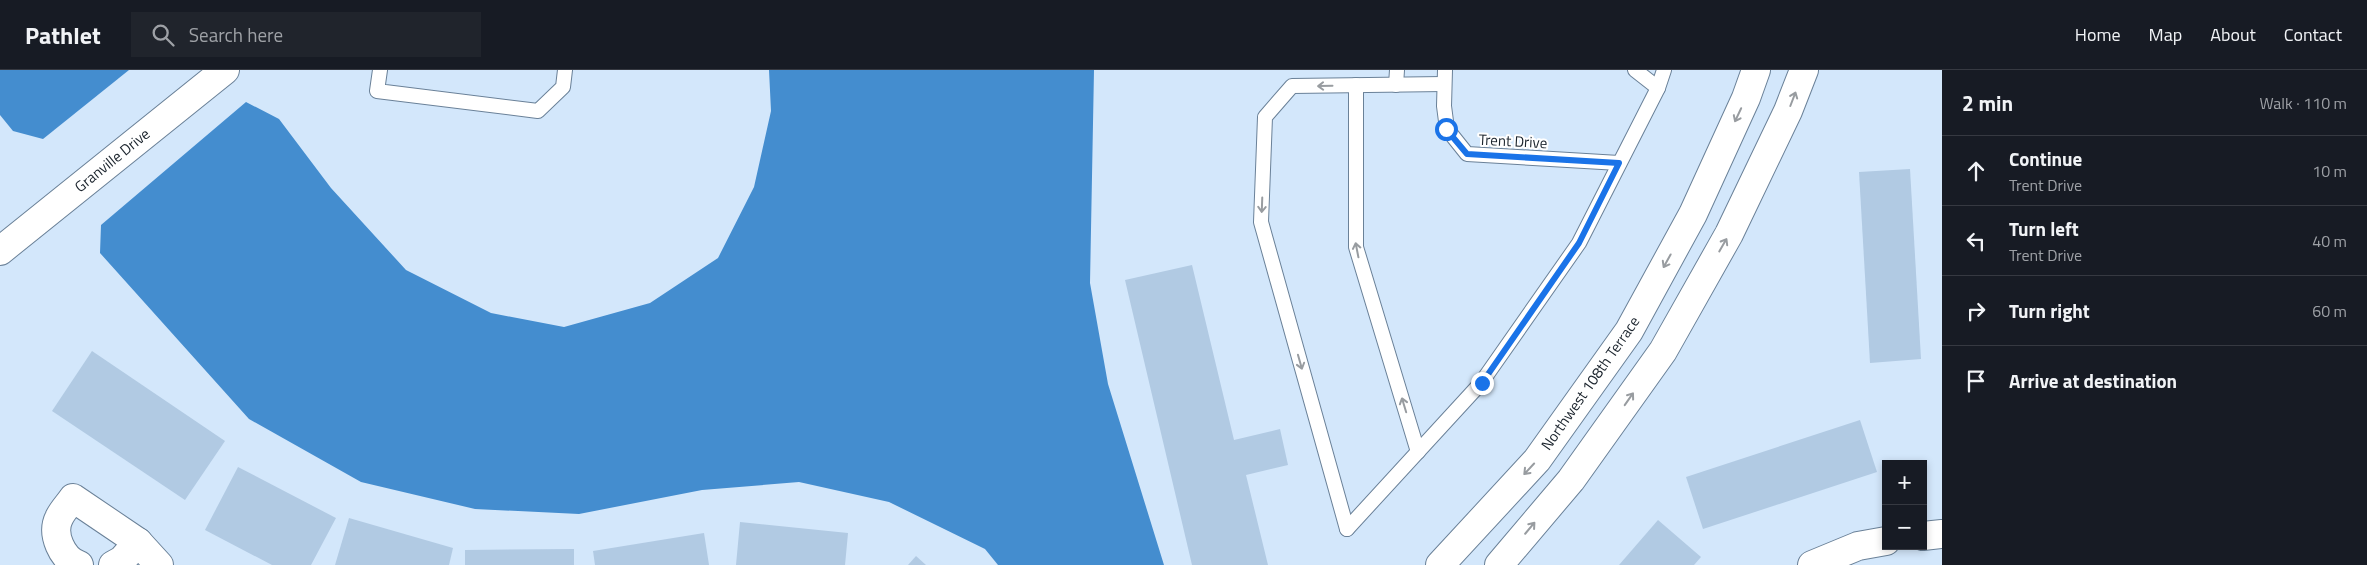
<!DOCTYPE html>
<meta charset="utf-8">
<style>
body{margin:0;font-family:"Titillium Web",sans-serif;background:#20242c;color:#f1f3f6}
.controls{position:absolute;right:15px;bottom:15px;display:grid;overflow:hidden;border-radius:0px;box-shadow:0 2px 8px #0003}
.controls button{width:45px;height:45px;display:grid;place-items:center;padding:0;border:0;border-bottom:1px solid #363941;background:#171b24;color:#f1f3f6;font:25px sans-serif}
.stop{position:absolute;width:15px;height:15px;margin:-11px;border:4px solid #1a73e8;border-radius:50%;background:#fff}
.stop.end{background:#1a73e8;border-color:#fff;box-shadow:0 1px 5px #0008}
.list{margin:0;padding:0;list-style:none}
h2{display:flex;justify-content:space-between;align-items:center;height:65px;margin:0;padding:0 20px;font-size:21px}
h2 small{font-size:16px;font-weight:400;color:#9ea1a6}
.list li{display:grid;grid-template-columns:32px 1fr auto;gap:15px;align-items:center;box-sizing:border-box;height:70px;padding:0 20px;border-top:1px solid #363941}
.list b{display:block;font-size:19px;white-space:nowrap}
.list p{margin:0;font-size:16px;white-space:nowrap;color:#9ea1a6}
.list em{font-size:16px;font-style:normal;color:#9ea1a6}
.icon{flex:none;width:28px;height:28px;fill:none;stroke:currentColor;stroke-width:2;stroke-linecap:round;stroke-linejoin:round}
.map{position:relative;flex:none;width:1942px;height:495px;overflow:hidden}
header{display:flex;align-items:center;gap:30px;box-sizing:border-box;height:70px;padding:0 25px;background:#171b24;border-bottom:1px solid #363941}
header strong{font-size:24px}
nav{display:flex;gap:28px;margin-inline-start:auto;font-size:18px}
.search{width:350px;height:45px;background:#20242c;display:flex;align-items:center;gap:12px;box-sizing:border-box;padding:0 18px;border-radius:0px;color:#9ea1a6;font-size:19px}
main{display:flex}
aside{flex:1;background:#171b24}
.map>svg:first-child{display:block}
.water{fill:#448dcf}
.building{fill:#b1cae3}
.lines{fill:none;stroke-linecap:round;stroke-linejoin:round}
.lane-casing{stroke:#6a8198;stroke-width:16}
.street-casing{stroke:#6a8198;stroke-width:30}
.secondary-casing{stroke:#6a8198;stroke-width:30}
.lane{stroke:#fff;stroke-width:14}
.street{stroke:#fff;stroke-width:28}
.secondary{stroke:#fff;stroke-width:28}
.oneway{stroke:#989ca0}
.route{stroke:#1a73e8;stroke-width:6}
.labels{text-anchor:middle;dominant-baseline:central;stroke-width:4;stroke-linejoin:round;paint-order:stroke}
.street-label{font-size:15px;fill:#1a232c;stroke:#fff}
</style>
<header>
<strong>Pathlet</strong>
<div class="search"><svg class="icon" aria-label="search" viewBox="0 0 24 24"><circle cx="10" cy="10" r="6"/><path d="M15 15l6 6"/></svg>Search here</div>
<nav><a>Home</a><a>Map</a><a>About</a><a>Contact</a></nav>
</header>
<main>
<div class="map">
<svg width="1942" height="495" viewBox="0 0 1942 495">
<rect width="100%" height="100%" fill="#d3e7fb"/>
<g class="water">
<path d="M0,0H129L43,69L13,61L0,45Z"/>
<path d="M769,0H1094L1090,213L1108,314L1164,495H998L985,479L889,432L799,412L702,420L579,444L475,439L361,412L249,349L100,183L101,155L246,32L279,49L331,118L406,200L491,243L564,257L650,233L718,188L754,117L771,41Z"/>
</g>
<g class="building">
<path d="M1910,99L1921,289L1870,293L1859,102Z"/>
<path d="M1192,195L1234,370L1280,359L1288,395L1246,405L1268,495H1192L1125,210Z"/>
<path d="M92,281L225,371L185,430L52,341Z"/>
<path d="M1860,350L1877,402L1703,459L1686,407Z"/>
<path d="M238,397L336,448L311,495H272L205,460Z"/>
<path d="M349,448L453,478L449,495H335Z"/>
<path d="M1658,450L1701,487L1694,495H1619Z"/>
<path d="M740,452L848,463L845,495H736Z"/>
<path d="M704,463L709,495H595L593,481Z"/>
<path d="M574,479V495H465V480Z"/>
<path d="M916,486L926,495H908Z"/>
</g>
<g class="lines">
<g class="lane-casing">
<g id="lane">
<path d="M380,0L377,21L538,41L563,17L565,0"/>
<path d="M1445,0L1444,36L1447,59L1467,84L1619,93"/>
<path d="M1635,0L1658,18"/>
<path d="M1356,15V177L1418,382"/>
<path d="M1396,15L1397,0"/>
<path d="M1347,459L1261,152L1265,47L1292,16L1444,14"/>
<path d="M1347,459L1481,313L1579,173L1658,18L1664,0"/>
</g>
</g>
<g class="street-casing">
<g id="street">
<path d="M0,181L225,0"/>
<path d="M1923,466L1942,464"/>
<path d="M79,495C62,489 51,464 59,448C62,441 69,434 73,428L138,472L159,495"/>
<path d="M113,495L122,490L138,472"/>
<path d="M1812,495L1858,476L1886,471"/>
</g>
</g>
<g class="secondary-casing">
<g id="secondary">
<path d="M1440,495L1537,390L1629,261L1693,144L1746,28L1756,0"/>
<path d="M1499,495L1571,410L1663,281L1729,164L1788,41L1804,0"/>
</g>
</g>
<use href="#lane" class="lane"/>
<use href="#street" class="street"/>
<use href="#secondary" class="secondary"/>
</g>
<defs><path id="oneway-shaft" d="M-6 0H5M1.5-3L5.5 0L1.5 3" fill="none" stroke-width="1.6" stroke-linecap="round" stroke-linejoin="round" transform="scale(1.25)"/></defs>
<g class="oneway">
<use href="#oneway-shaft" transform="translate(1325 16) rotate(179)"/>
<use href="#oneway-shaft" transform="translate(1793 29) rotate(-69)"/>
<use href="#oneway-shaft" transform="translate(1738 45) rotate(115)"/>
<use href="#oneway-shaft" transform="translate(1262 135) rotate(92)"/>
<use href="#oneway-shaft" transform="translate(1723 175) rotate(-60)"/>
<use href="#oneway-shaft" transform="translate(1357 180) rotate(-101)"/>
<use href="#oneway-shaft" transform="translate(1667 191) rotate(119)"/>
<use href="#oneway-shaft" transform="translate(1300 292) rotate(74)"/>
<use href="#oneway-shaft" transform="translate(1629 329) rotate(-55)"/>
<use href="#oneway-shaft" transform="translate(1404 335) rotate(-107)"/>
<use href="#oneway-shaft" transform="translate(1529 399) rotate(133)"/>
<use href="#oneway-shaft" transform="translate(1530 458) rotate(-50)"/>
</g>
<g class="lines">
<path class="route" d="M1446,59L1467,84L1619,93L1579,173L1482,313"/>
</g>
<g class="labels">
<g class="street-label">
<text transform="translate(1513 71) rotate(3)">Trent Drive</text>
<text transform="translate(112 90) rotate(-39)">Granville Drive</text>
<text transform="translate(1590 313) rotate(-55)">Northwest 108th Terrace</text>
</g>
</g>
</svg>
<div class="controls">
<button>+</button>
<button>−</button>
</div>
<div class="stop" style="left:1446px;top:59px"></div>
<div class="stop end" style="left:1482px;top:313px"></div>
</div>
<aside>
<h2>2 min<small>Walk · 110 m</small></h2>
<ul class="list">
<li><svg class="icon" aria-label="ahead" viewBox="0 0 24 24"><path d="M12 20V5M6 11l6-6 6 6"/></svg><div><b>Continue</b><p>Trent Drive</p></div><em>10 m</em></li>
<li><svg class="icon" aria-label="left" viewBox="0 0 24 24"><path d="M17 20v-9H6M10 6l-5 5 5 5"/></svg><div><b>Turn left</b><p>Trent Drive</p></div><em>40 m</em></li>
<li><svg class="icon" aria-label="right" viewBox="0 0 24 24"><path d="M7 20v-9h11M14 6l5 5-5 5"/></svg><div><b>Turn right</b></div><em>60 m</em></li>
<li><svg class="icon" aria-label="arrive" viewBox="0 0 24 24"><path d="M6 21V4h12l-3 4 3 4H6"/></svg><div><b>Arrive at destination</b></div></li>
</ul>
</aside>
</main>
